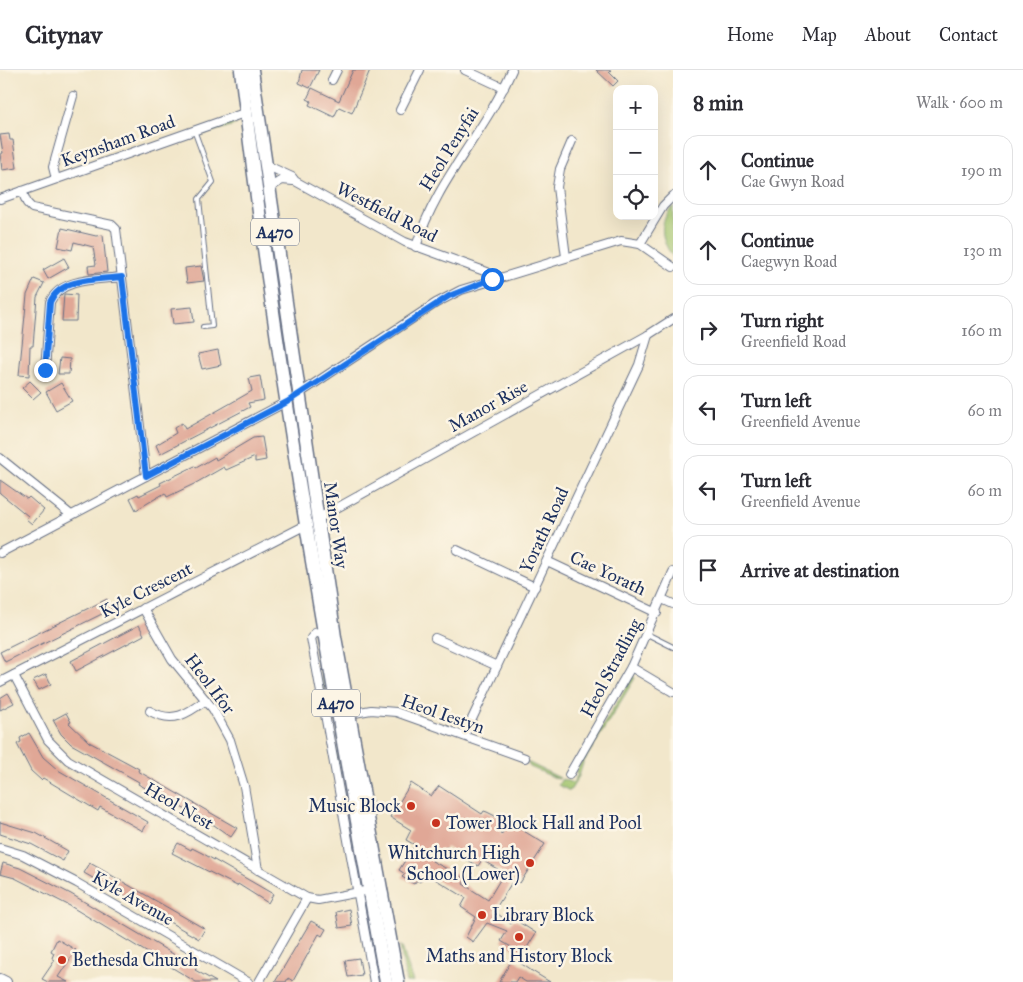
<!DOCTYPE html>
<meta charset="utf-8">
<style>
body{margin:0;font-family:"IM FELL Great Primer",serif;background:#f7f7f7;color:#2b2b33}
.controls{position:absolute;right:15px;top:15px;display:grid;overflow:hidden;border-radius:10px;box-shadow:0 5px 20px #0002}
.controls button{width:45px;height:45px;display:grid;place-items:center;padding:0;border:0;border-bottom:1px solid #e1e1e2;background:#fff;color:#2b2b33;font:25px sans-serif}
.stop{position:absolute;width:15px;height:15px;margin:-11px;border:4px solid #1a73e8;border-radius:50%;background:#fff}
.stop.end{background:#1a73e8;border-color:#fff;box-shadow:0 1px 5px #0008}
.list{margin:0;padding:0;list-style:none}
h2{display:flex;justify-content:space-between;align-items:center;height:65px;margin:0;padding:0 20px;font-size:21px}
h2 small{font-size:16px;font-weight:400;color:#7c7c81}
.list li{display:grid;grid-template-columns:32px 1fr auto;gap:15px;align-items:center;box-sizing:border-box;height:70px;margin:0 10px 10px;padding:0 10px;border:1px solid #e1e1e2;border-radius:15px}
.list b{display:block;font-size:19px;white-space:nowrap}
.list p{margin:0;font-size:16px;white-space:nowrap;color:#7c7c81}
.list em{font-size:16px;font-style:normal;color:#7c7c81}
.icon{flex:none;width:28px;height:28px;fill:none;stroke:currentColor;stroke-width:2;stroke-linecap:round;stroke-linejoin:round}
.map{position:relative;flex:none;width:673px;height:912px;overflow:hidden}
header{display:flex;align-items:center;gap:30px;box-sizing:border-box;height:70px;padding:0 25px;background:#fff;border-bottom:1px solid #e1e1e2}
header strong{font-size:24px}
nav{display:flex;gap:28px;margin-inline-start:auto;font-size:18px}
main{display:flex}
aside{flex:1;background:#fff}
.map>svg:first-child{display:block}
.green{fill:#a1c46d;stroke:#5e7a66}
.building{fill:#e0a796;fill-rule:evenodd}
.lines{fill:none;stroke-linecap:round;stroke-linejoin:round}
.service-casing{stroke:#666f84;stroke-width:6}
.minor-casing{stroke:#666f84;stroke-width:10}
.tertiary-casing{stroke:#666f84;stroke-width:12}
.trunk-casing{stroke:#666f84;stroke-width:15}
.service{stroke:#fff;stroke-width:4}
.minor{stroke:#fff;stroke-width:8}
.tertiary{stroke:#fff;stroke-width:10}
.trunk{stroke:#fff;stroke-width:12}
.route{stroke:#1a73e8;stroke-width:6}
.poi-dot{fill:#c8321e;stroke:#fcf5e5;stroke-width:2}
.labels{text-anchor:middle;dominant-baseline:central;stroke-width:5;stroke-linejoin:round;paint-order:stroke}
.shield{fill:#fcf5e5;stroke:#5e6a86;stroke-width:1}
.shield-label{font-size:16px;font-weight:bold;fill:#1b2f5e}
.street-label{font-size:18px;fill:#1b2f5e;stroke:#fcf5e5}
.poi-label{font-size:18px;fill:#1b2f5e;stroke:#fcf5e5;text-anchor:start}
</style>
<header>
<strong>Citynav</strong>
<nav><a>Home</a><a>Map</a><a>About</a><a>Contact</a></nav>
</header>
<main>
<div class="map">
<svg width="673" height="912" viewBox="0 0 673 912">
<rect width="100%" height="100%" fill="#fcf5e5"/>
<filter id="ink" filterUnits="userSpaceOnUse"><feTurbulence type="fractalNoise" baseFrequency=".02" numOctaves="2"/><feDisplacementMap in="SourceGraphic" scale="10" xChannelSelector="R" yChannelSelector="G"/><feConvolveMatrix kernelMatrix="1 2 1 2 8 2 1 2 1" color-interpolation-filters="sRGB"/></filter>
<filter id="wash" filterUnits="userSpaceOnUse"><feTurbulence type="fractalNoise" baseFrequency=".0096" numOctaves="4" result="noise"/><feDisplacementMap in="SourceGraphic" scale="20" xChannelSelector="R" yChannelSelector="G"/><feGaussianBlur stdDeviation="1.12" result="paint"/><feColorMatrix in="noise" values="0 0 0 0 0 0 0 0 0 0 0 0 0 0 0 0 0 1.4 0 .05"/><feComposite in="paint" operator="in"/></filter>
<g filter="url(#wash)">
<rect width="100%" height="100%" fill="#f2e7cb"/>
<g class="green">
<path d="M230,52L237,54L205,64L203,62Z"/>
<path d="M255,73H258L289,314Z"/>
<path d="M673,136V187C660,169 658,152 673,136Z"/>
<path d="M318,588L320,593L347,739H345Z"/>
<path d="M633,606L635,608L583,693L579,706L570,721L558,715L562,709L573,713L578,704L575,702Z"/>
<path d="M527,692L560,708L558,709L530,697Z"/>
<path d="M400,875L402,877L413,912H406Z"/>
</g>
<g id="blocks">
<g class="building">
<path d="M302,0H319L310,18L299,13Z"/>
<path d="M353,0H370L352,43L339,37L334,47L309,35L311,31L307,29L312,18L339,31Z"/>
<path d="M596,0H611L609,2L618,11L613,16Z"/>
<path d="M9,64L10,70H13L17,98L2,100L0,84L3,83L0,65Z"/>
<path d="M62,158L96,166L103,165L107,202L89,204L88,196L96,195L93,177L74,172L72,180L58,177Z"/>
<path d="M64,188L69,197L48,209L43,200Z"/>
<path d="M201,196L204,211L187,213L185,198Z"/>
<path d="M34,209L44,213L37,227L33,276H30L29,306L19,305L27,225Z"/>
<path d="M64,224L77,225L76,251H62Z"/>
<path d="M192,237L194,252L173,254L171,239Z"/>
<path d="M218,280L221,295L202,299L198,284Z"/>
<path d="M60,288L70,289L69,304H58Z"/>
<path d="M260,306L264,330L248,333L250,337L160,384L156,375L176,363L174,358L182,353L185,359L231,333L252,321L249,308Z"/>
<path d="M30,311L41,322L33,329L22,318Z"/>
<path d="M61,313L72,331L56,340L46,322Z"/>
<path d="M262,367L266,390L255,392V387L226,400L224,397L194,414L167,427L165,423L136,440L130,428L138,424L139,426L161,415L160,413L195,396L196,398L215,387L216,390L253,368Z"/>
<path d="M0,410L27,429L29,427L44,440L32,454L26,449L28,446L0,423Z"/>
<path d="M107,529L112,539L5,592L0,582Z"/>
<path d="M139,555L144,565L76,601L71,591Z"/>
<path d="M46,604L51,614L39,620L33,610Z"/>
<path d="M8,623L14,633L0,640V628Z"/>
<path d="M66,643L71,652L69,653L89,672L130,694L139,699L138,701L237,758L231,767L214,755L138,714L139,712L71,674L61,664L53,650Z"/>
<path d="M29,663L43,687L58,700L148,752L143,761L100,737L98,741L43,708L41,710L31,701L17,674L21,672L20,668Z"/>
<path d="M411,713L431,726L439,716L482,744L484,741L487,742L499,748L501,765L509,752L545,774L520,813L514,809L494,841L511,854L514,849L536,863L523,884L501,871L507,861L487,853L473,872L466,867L476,847L461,837L466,828L425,803L420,812L417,810L414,814L402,807L405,804L399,800L415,775L406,770L411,760L390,747ZM446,777L478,796L482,790L504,803L488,830L463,814L466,809L432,791L440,779L444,782Z"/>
<path d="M0,752L36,763L68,781L63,791L31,774L0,764Z"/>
<path d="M178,773L191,780L192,778L202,783L273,824L268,833L238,814L237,816L172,783Z"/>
<path d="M3,793L20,798L71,824L197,898L195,900L216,912H196L70,836L15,808L0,804Z"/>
<path d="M90,793L205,859L199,869L84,803Z"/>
<path d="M349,839L352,856L339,858L336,842Z"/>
<path d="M311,851L326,859L322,866L319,864L293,911L288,908L286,912H275Z"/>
<path d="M57,869L76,880L58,907L68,912H48L42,909L55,890L52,888L54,883L51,881Z"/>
<path d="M359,888L362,905L348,907L345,890Z"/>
<path d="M513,888L532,901L550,912H526L518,907L515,912H499Z"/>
</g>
</g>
</g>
<g filter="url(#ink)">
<use href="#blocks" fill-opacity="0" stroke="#666f84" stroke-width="1"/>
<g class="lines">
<g class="service-casing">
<g id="service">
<path d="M194,60L213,112L199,129L212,256L203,257"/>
<path d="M647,564L673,577"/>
</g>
</g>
<g class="minor-casing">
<g id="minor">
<path d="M465,0L504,18"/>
<path d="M332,10L337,0"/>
<path d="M400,40L420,0"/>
<path d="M266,95L292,107L295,111L405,172L487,202L491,209"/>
<path d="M56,109L53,97L73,26"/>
<path d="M269,118L282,110L293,111"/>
<path d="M22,121L27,133L32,138L112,155L116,159L146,406"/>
<path d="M0,129L247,42"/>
<path d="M640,174L663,136L673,126"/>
<path d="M416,177C436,110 485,63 512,0"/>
<path d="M566,187L557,117L560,99L572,71"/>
<path d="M45,300L50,232C61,207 99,210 122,207"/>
<path d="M297,325L436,233L461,220L621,171L640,174L673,197"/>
<path d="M0,388L71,445"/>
<path d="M317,449L648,265L673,249"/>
<path d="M457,480L535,517"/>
<path d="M0,483L288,331"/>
<path d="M547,491L657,543"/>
<path d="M662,529L673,534"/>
<path d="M143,538L172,589L213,639L230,670L244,716L258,800"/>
<path d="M323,561L315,563L311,568L374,912"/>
<path d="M435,568L497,596"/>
<path d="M631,597L673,622"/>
<path d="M14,605L48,670L68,690L307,828L318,830L370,820"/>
<path d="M0,612L306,455"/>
<path d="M150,641C173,654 187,644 206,630"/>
<path d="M349,644L371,640L396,642L525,688"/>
<path d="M464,666L639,295L648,265"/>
<path d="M569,705L631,597L673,502"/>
<path d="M0,778L23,785L77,813L248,912"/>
<path d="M259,912L307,828"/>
</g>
</g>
<g class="tertiary-casing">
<path id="tertiary" d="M0,909L6,912"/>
</g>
<g class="trunk-casing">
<g id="trunk">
<path d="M241,0C277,306 331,609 386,912"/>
<path d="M252,0L335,567L398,912"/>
</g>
</g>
<use href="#service" class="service"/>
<use href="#minor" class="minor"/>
<use href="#tertiary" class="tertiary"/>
<use href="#trunk" class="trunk"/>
</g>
</g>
<g class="lines" filter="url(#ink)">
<path class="route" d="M45,300L50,232C61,207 98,210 122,207L146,406L287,332L449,226L492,209"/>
</g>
<g class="poi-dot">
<circle cx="411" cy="736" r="5"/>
<circle cx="436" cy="753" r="5"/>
<circle cx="530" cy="793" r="5"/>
<circle cx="482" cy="845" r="5"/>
<circle cx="519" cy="867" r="5"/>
<circle cx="62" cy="890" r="5"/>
</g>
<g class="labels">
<g class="shield">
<rect x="251" y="148.5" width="48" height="27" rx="4"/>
<rect x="312" y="619.5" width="48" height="27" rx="4"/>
</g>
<g class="shield-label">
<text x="275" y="162">A470</text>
<text x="336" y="633">A470</text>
</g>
<g class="street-label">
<text transform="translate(118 71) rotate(-20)">Keynsham Road</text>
<text transform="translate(449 79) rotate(-58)">Heol Penyfai</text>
<text transform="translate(387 142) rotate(27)">Westfield Road</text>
<text transform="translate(488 336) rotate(-29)">Manor Rise</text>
<text transform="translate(336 455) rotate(82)">Manor Way</text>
<text transform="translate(544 460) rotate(-65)">Yorath Road</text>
<text transform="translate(608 503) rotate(25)">Cae Yorath</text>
<text transform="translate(146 520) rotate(-27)">Kyle Crescent</text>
<text transform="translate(611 598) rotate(-62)">Heol Stradling</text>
<text transform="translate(210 614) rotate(53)">Heol Ifor</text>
<text transform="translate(443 644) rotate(19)">Heol Iestyn</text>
<text transform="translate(179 736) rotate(30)">Heol Nest</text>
<text transform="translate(133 828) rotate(30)">Kyle Avenue</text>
</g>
<g class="poi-label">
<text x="401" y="736" text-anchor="end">Music Block</text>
<text x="446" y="753">Tower Block Hall and Pool</text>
<text x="520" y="783" text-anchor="end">Whitchurch High<tspan x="520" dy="21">School (Lower)</tspan></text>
<text x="492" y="845">Library Block</text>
<text x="519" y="886" text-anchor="middle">Maths and History Block</text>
<text x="72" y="890">Bethesda Church</text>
</g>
</g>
</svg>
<div class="controls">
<button>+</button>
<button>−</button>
<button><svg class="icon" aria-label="locate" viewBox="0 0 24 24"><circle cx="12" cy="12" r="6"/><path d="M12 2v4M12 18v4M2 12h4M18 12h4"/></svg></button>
</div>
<div class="stop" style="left:492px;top:209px"></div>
<div class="stop end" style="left:45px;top:300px"></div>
</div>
<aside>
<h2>8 min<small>Walk · 600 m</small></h2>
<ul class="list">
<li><svg class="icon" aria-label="ahead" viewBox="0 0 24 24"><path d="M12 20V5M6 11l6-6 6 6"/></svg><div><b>Continue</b><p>Cae Gwyn Road</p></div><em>190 m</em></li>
<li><svg class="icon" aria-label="ahead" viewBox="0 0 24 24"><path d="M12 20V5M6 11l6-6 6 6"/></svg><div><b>Continue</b><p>Caegwyn Road</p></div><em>130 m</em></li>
<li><svg class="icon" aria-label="right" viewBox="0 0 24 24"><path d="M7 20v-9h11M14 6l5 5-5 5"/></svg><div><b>Turn right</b><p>Greenfield Road</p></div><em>160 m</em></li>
<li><svg class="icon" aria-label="left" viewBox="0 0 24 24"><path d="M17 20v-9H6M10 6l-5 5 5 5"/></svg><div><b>Turn left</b><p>Greenfield Avenue</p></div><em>60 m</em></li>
<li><svg class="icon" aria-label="left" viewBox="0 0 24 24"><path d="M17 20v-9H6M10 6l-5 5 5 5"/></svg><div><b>Turn left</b><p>Greenfield Avenue</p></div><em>60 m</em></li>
<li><svg class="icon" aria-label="arrive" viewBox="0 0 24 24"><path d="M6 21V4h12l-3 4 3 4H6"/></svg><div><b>Arrive at destination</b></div></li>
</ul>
</aside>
</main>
